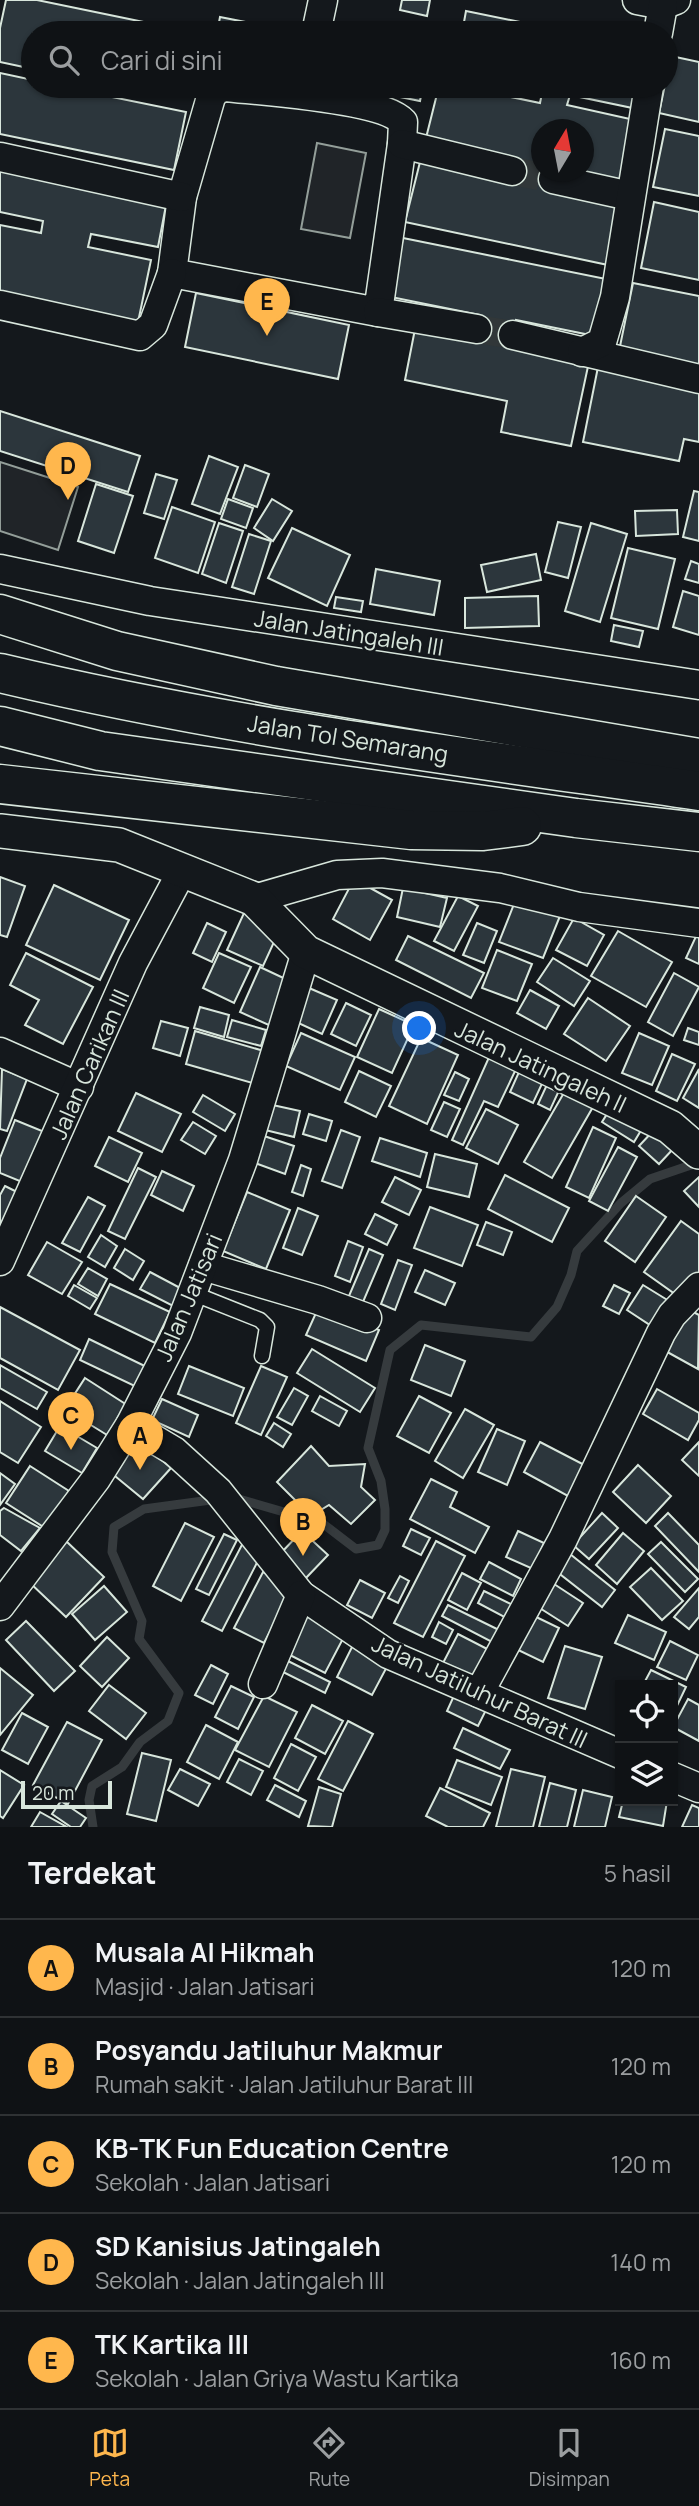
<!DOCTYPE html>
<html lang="id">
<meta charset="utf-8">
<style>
body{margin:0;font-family:Manrope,sans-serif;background:#181b1e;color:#f1f3f6}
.controls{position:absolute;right:21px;bottom:21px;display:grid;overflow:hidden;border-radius:0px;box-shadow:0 2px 5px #0004}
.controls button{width:63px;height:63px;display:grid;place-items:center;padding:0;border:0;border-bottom:2px solid #2f3234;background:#0f1215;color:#f1f3f6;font:35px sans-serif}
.compass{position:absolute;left:531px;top:119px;width:63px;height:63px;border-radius:50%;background:#0f1215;box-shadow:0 2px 5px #0004;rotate:10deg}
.scale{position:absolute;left:21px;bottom:18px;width:91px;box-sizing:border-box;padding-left:7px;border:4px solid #d8e6dc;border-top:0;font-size:19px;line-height:24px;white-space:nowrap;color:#d8e6dc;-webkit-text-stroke:5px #14181c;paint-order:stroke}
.you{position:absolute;left:420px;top:1029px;width:24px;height:24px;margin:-18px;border:5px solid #fff;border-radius:50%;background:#1a73e8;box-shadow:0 0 0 10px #1a73e833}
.badge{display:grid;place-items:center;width:46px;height:46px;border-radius:50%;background:#ffb74d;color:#111;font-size:23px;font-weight:700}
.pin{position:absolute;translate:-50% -58px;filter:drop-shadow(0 2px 4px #0008)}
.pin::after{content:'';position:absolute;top:37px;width:24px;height:21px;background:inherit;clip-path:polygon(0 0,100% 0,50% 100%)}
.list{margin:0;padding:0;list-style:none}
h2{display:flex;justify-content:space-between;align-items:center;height:91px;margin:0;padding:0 28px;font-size:30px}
h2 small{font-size:23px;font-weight:400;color:#9b9ea0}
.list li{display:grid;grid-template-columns:46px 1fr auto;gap:21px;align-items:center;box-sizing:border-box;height:98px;padding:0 28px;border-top:2px solid #2f3234}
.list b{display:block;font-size:26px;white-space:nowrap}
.list p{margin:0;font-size:23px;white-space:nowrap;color:#9b9ea0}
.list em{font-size:23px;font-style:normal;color:#9b9ea0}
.icon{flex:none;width:38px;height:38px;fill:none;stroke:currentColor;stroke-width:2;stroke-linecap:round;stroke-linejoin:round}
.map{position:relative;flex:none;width:699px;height:1827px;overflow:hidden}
.search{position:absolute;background:#0f1215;box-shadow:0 2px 5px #0004;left:21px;right:21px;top:21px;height:77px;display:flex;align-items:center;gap:18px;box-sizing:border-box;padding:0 24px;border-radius:38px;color:#9b9ea0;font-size:26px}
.sheet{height:581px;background:#0f1215}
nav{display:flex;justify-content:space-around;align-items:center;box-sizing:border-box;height:98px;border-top:2px solid #2f3234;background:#0f1215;font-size:19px;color:#9b9ea0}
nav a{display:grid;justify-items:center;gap:4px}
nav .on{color:#ffb74d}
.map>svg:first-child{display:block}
.green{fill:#202428;stroke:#939e99;stroke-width:2}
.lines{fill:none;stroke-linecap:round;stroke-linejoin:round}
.stream{stroke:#363b3e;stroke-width:9}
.building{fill:#2c363c;stroke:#d8e6dc;stroke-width:2}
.minor-tunnel{stroke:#313739;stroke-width:28;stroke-dasharray:28 14;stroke-linecap:butt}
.service-casing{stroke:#d8e6dc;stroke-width:17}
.minor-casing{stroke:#d8e6dc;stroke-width:31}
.tertiary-casing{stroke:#d8e6dc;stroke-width:36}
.motorway-casing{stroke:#d8e6dc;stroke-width:41}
.service{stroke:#14181c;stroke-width:14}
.minor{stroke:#14181c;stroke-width:28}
.tertiary{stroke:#14181c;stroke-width:33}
.motorway{stroke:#14181c;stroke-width:38}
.labels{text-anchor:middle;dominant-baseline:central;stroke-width:5;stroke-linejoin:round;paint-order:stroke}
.street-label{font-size:23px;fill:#d8e6dc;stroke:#14181c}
</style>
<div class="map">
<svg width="699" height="1827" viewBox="0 0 699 1827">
<rect width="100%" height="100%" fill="#14181c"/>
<g class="green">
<path d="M317,143L366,153L350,238L301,229Z"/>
<path d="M0,462L78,487L58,550L0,531Z"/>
</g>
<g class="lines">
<g class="stream">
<path d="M232,1497L322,1523L356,1549L378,1545L385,1530V1509L381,1481L368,1448L390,1350L421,1325L531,1337L557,1307L571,1275L577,1251L621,1203L650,1179L691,1165L698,1159"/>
<path d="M93,1827L89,1800L92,1786L122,1767L140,1742L168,1721L179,1693L139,1639L142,1621L112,1552L114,1527L144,1509L218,1499"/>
</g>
</g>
<g class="building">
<path d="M6,0H37L197,33H33V69L0,62V28Z"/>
<path d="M402,0H430L427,16L400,10Z"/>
<path d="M466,11L574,33H462Z"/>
<path d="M220,17L301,33H217Z"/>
<path d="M671,56L699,62V122L659,113Z"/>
<path d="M0,73L33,80V86H109L107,96L186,112L174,170L0,134Z"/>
<path d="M346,86H423L420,101Z"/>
<path d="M439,86H458L540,103L543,88L530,86H647L642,110L570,95L567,105L639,121L626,182L584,172V130H542V172H554L622,199L608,265L405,222Z"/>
<path d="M665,129L699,136V196L653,187Z"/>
<path d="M0,167L167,200L158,247L91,234L88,247L151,260L137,327L0,300V225L41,233L43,221L0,212Z"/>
<path d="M654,202L699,212V280L641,268Z"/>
<path d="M403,238L606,279L595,336L516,320L512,341L590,357L571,446L501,432L507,401L405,380L415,329L475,341L480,315L391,297Z"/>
<path d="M633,283L699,296V367L619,351Z"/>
<path d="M196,293L349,325L338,379L185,347Z"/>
<path d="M598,367L699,387V442L684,439L679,461L583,442Z"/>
<path d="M0,411L140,456L128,492L0,451Z"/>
<path d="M209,456L238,467L220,514L192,504Z"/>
<path d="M245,465L269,474L257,507L233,498Z"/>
<path d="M156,474L177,480L164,519L144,513Z"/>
<path d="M96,484L133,496L114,553L78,541Z"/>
<path d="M694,491L699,492V541L683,537Z"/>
<path d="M228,499L253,508L246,528L221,519Z"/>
<path d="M272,499L292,511L273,541L254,528Z"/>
<path d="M172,507L215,522L198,573L155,558Z"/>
<path d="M677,510L678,534L636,536L635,511Z"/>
<path d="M558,522L581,527L568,578L545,572Z"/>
<path d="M219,523L243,531L226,583L202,574Z"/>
<path d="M591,523L627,534L600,622L565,611Z"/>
<path d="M292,528L350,555L327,606L268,578Z"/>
<path d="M249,534L271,541L254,594L232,587Z"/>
<path d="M628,548L675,559L658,629L611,618Z"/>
<path d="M536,554L541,580L487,592L481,565Z"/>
<path d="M691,561L699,564V583L685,579Z"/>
<path d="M376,569L440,581L434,615L370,604Z"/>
<path d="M683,591L699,596V635L673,627Z"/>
<path d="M538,596L539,626L465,628V598Z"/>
<path d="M336,597L363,601L361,612L334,608Z"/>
<path d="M614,625L643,631L639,647L611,641Z"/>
<path d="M0,877L25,886L7,937L0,935Z"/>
<path d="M354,879L392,900L370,940L333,919Z"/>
<path d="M54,885L129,920L100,980L26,945Z"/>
<path d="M403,888L447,898L440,927L397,917Z"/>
<path d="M458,896L478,906L454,951L434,941Z"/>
<path d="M516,899L560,916L543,958L499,942Z"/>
<path d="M244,913L280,929L263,966L227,950Z"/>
<path d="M574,918L604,935L587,966L556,950Z"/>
<path d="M207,923L226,932L212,962L193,953Z"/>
<path d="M477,923L497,931L484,963L463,955Z"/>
<path d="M699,930V964L686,958Z"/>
<path d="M618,931L672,962L646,1007L591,976Z"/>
<path d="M408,936L484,973L471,998L396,960Z"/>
<path d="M497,950L532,964L517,1001L482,988Z"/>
<path d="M26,953L93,987L63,1044L25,1025L39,1000L10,985Z"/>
<path d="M219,953L251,967L234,1003L203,988Z"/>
<path d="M553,958L590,981L574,1006L537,982Z"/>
<path d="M260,967L292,982L271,1026L240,1012Z"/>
<path d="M674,973L699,987L673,1036L648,1022Z"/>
<path d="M309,988L337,1000L322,1034L294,1021Z"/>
<path d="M530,990L559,1006L546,1029L517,1013Z"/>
<path d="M588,998L630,1026L606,1061L564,1034Z"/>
<path d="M346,1003L371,1015L356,1046L331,1034Z"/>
<path d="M200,1007L229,1015L224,1037L194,1028Z"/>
<path d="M379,1009L414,1025L392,1073L357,1057Z"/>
<path d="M232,1020L266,1030L261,1046L227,1037Z"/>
<path d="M161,1021L188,1028L180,1056L153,1048Z"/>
<path d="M688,1028L699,1032V1045L684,1040Z"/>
<path d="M195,1031L264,1051L256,1084L186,1064Z"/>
<path d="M301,1033L355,1057L340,1090L286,1066Z"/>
<path d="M639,1033L669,1046L652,1085L622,1073Z"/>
<path d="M421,1038L458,1055L427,1124L389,1106Z"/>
<path d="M672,1054L695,1064L677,1101L656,1091Z"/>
<path d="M490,1055L517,1067L498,1107L484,1101L463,1145L452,1140Z"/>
<path d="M523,1063L547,1073L533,1103L510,1092Z"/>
<path d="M2,1069L27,1079L7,1131L0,1129Z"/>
<path d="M699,1069V1108L683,1098Z"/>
<path d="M359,1071L391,1086L376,1117L345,1102Z"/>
<path d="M455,1072L469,1079L459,1101L444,1095Z"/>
<path d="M551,1076L563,1082L550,1110L538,1104Z"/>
<path d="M569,1084L597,1100L552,1178L524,1162Z"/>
<path d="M136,1093L181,1114L162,1152L118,1131Z"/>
<path d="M203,1095L235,1114L225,1131L193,1112Z"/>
<path d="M444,1102L460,1109L447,1137L431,1130Z"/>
<path d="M268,1104L300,1111L294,1137L261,1129Z"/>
<path d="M612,1106L643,1127L634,1142L602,1122Z"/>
<path d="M486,1109L518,1125L498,1164L466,1148Z"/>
<path d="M309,1114L332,1121L326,1141L303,1134Z"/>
<path d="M15,1120L47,1133L27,1184L0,1173V1158Z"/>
<path d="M193,1122L216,1136L205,1154L181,1140Z"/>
<path d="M593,1127L616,1138L589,1198L566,1187Z"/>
<path d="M341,1130L360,1137L342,1188L322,1181Z"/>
<path d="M654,1130L674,1148L659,1164L639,1146Z"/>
<path d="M264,1136L294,1146L285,1174L255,1163Z"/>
<path d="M109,1137L142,1153L128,1182L95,1166Z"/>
<path d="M380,1138L427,1153L420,1177L372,1161Z"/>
<path d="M618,1147L637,1157L608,1211L589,1201Z"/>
<path d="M435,1154L477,1164L469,1197L427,1187Z"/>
<path d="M301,1165L311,1169L303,1196L292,1192Z"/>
<path d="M138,1168L156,1177L125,1239L108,1231Z"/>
<path d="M162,1171L194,1186L183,1211L151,1195Z"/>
<path d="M505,1175L569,1208L552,1242L488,1209Z"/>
<path d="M395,1177L421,1190L409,1215L382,1202Z"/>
<path d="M699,1177V1207L684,1191Z"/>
<path d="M5,1186L25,1196L9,1227L0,1223V1195Z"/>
<path d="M247,1192L290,1210L266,1269L223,1251Z"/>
<path d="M636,1196L666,1217L635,1262L605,1241Z"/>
<path d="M88,1197L105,1206L80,1252L62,1243Z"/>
<path d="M430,1207L478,1225L462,1266L414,1248Z"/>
<path d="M298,1208L318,1216L302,1255L283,1248Z"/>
<path d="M375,1214L397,1225L387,1245L365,1234Z"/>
<path d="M681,1221L699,1234V1275L682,1299L644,1272Z"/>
<path d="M486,1222L512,1232L503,1255L477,1245Z"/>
<path d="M101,1235L117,1246L105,1267L88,1257Z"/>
<path d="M348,1241L363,1247L350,1282L335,1276Z"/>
<path d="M47,1242L82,1262L62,1294L28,1275Z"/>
<path d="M125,1249L144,1261L133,1280L114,1268Z"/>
<path d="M369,1249L383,1255L360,1309L346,1303Z"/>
<path d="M398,1260L412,1265L395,1310L381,1304Z"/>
<path d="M88,1268L107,1279L98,1296L78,1284Z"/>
<path d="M425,1270L455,1283L445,1305L415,1292Z"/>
<path d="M150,1272L184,1290L175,1307L140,1289Z"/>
<path d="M110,1284L170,1312L155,1343L95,1314Z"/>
<path d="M74,1285L97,1298L90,1309L68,1296Z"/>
<path d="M614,1285L630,1293L619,1314L603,1306Z"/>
<path d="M643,1285L669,1301L653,1327L627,1310Z"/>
<path d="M320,1304L379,1330L366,1361L306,1335Z"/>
<path d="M0,1307L80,1350L58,1390L0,1358Z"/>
<path d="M684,1307L699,1315L698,1369L660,1348Z"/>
<path d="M89,1339L153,1370L143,1390L80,1360Z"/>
<path d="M425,1345L465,1361L451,1396L411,1380Z"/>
<path d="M312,1349L375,1388L360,1412L297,1373Z"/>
<path d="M0,1365L47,1392L37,1409L0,1388Z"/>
<path d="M189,1366L244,1388L233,1416L178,1394Z"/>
<path d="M261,1366L287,1377L261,1435L236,1423Z"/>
<path d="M85,1378L127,1405L107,1435L65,1409Z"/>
<path d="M294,1388L308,1396L292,1425L277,1417Z"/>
<path d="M657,1389L699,1413V1420L688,1440L643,1414Z"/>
<path d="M320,1396L347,1411L339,1426L312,1411Z"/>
<path d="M419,1396L451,1413L429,1453L397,1436Z"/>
<path d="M162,1399L198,1415L189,1437L152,1420Z"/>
<path d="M0,1401L41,1427L18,1463L0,1452Z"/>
<path d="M465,1409L494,1425L463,1478L435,1461Z"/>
<path d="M274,1423L291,1434L283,1447L266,1436Z"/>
<path d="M60,1426L97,1448L82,1473L45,1451Z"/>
<path d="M497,1429L525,1441L507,1485L478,1472Z"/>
<path d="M138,1440L171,1468L143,1499L110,1472Z"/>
<path d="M540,1442L594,1470L577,1501L524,1472Z"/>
<path d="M699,1442V1476L682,1460Z"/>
<path d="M311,1446L329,1466L365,1464L361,1487L375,1500L351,1524L329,1505L311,1516L277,1482Z"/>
<path d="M638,1465L671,1496L646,1523L613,1492Z"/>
<path d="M30,1466L69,1491L45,1528L6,1503Z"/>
<path d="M0,1473L15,1484L0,1505Z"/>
<path d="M431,1479L457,1492L450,1507L489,1527L475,1553L410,1519Z"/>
<path d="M4,1508L40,1528L21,1551L0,1535V1511Z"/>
<path d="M602,1513L618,1528L589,1559L573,1545Z"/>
<path d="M668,1513L699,1545V1572L655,1526Z"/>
<path d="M185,1523L214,1537L181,1601L153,1586Z"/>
<path d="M411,1529L430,1538L421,1555L403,1546Z"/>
<path d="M302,1531L328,1555L304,1580L278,1556Z"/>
<path d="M518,1531L544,1543L533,1569L506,1557Z"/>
<path d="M623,1533L644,1551L617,1584L596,1565Z"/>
<path d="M224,1534L237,1540L209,1595L196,1589Z"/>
<path d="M245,1539L264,1549L222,1631L202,1621Z"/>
<path d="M66,1541L104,1577L66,1617L29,1582Z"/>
<path d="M436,1541L465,1556L423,1637L394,1623Z"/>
<path d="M661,1542L698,1579L685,1592L648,1554Z"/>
<path d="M570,1554L615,1590L602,1607L556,1571Z"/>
<path d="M489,1562L521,1579L513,1596L480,1579Z"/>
<path d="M651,1568L683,1601L662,1620L630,1587Z"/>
<path d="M263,1572L293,1587L264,1643L234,1628Z"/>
<path d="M462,1573L481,1583L467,1610L448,1600Z"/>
<path d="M400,1576L409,1581L398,1603L388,1598Z"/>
<path d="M360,1580L385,1593L372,1618L347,1605Z"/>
<path d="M551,1582L583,1603L568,1626L535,1605Z"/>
<path d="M104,1586L127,1612L95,1640L72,1614Z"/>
<path d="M699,1588V1617L689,1629L674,1617Z"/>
<path d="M484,1591L519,1608L512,1621L478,1603Z"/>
<path d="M448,1605L499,1630L492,1642L442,1616Z"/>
<path d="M304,1609L347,1631L325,1673L282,1651Z"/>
<path d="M530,1614L559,1628L543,1662L514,1648Z"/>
<path d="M628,1615L666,1632L654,1660L615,1643Z"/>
<path d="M26,1621L75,1671L54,1691L6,1640Z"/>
<path d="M439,1622L453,1630L446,1644L432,1637Z"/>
<path d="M458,1634L495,1653L480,1682L443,1663Z"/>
<path d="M107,1637L129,1658L102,1687L80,1666Z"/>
<path d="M670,1641L698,1655L686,1680L657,1667Z"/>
<path d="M354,1643L390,1661L372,1695L337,1677Z"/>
<path d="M565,1646L602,1657L585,1709L548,1698Z"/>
<path d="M286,1660L330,1682L325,1693L281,1671Z"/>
<path d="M211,1665L228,1674L213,1704L195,1695Z"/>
<path d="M0,1668L33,1695L0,1735Z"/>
<path d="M651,1670L686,1687L673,1714V1685H643Z"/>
<path d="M109,1685L146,1713L126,1739L89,1711Z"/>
<path d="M231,1686L254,1697L238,1729L215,1717Z"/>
<path d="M457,1689L489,1704L478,1726L447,1711Z"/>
<path d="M264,1696L297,1712L269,1767L235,1750Z"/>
<path d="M688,1699L699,1705V1741L673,1727Z"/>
<path d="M312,1705L343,1721L325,1754L295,1738Z"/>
<path d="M22,1713L48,1727L28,1764L2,1750Z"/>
<path d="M348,1721L373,1734L343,1791L318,1779Z"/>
<path d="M67,1722L102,1740L68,1804L33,1785Z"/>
<path d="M206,1725L238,1742L219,1779L187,1762Z"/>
<path d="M463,1728L510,1750L500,1769L454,1748Z"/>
<path d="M291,1744L316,1757L298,1791L274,1778Z"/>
<path d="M142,1753L171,1760L156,1821L127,1814Z"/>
<path d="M239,1759L263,1771L251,1795L227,1782Z"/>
<path d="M457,1760L502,1777L491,1805L446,1787Z"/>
<path d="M180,1769L210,1784L198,1806L168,1790Z"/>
<path d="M511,1769L545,1777L533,1827H496Z"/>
<path d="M0,1770L24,1785L3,1818L0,1816Z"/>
<path d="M550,1783L576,1790L567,1827H539Z"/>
<path d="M275,1785L306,1801L299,1817L267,1800Z"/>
<path d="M319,1787L341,1794L332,1827L308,1826Z"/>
<path d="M440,1788L490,1813L483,1827H448L426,1816Z"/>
<path d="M583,1790L612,1797L605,1827H574Z"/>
<path d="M61,1801L86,1818L80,1827H71L52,1814Z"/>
<path d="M623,1801H667L663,1826L619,1817Z"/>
<path d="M692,1805L699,1808V1827H682Z"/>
<path d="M40,1812L67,1827H31Z"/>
</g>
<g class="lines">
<g class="minor-tunnel">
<path d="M512,171L553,179"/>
<path d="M477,329L513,335"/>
</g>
<g class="service-casing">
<path id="service" d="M192,1293L260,1320L267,1327L262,1356"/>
</g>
<g class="minor-casing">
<g id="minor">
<path d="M637,0L663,5L676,0"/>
<path d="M316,33L323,0"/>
<path d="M658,33L663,5"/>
<path d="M225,87C261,91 382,98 403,122L402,144L378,312L172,273L182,197L211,97L216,90Z"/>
<path d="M402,144L512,171"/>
<path d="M0,157L182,197"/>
<path d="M553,179L630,196"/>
<path d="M0,305L140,336L153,325L172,273"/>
<path d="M378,312L477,329"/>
<path d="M513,335L699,379"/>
<path d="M582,352L602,342L615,297L649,86"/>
<path d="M0,569L150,601L699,685"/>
<path d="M254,899L337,875L382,873L500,888L579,907L699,923"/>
<path d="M0,1052L79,1087"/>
<path d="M0,1261L133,963L183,869"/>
<path d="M203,1266L318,1300L367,1318"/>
<path d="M130,1425L174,1451L218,1491L301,1595L388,1654L620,1754"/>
<path d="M0,1606L96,1479L130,1425L177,1333L243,1160L306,952"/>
<path d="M263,1684L301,1595"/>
<path d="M479,1693L563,1539L661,1333L672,1315L699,1287"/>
<path d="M673,1777L699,1788"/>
</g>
</g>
<g class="tertiary-casing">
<path id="tertiary" d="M0,831L119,845L254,899L306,952L670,1127L699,1152"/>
</g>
<g class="motorway-casing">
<g id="motorway">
<path d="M0,614L117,651L276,686L699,758"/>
<path d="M0,673C230,728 465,757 699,791"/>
<path d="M0,726L100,751L576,818L699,832"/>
<path d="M0,784L411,830L483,831L522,826"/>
</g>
</g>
<use href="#service" class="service"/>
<use href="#minor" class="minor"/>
<use href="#tertiary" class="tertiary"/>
<use href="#motorway" class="motorway"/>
</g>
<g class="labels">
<g class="street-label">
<text transform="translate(349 632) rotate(9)">Jalan Jatingaleh III</text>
<text transform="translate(348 738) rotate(9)">Jalan Tol Semarang</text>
<text transform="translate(89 1064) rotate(-66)">Jalan Carikan III</text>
<text transform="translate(541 1066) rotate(25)">Jalan Jatingaleh II</text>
<text transform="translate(188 1297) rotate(-67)">Jalan Jatisari</text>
<text transform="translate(480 1691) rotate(25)">Jalan Jatiluhur Barat III</text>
</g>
</g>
</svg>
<div class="controls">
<button><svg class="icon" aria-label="locate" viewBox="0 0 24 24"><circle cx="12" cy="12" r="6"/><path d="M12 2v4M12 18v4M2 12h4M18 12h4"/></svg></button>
<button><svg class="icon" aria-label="layers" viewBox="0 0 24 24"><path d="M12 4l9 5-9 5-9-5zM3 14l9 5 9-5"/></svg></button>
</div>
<svg class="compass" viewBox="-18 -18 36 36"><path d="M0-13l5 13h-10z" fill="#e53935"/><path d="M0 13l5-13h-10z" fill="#9b9ea0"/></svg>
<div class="scale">20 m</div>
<div class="you"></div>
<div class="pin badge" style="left:140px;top:1470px">A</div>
<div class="pin badge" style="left:303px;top:1556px">B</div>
<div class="pin badge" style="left:71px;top:1450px">C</div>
<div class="pin badge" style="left:68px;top:500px">D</div>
<div class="pin badge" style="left:267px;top:336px">E</div>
<div class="search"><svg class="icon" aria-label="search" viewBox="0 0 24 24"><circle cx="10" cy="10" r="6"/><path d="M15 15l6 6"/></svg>Cari di sini</div>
</div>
<section class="sheet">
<h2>Terdekat<small>5 hasil</small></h2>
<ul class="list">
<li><span class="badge">A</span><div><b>Musala Al Hikmah</b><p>Masjid · Jalan Jatisari</p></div><em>120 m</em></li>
<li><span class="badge">B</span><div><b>Posyandu Jatiluhur Makmur</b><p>Rumah sakit · Jalan Jatiluhur Barat III</p></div><em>120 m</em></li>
<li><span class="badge">C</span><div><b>KB-TK Fun Education Centre</b><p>Sekolah · Jalan Jatisari</p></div><em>120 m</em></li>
<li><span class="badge">D</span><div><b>SD Kanisius Jatingaleh</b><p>Sekolah · Jalan Jatingaleh III</p></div><em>140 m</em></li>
<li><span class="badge">E</span><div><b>TK Kartika III</b><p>Sekolah · Jalan Griya Wastu Kartika</p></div><em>160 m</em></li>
</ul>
</section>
<nav>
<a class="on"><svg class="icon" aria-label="map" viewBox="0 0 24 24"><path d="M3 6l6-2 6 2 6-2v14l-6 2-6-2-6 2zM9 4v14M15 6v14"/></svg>Peta</a>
<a><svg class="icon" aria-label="directions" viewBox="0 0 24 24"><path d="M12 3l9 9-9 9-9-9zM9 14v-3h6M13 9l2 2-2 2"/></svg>Rute</a>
<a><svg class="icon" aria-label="saved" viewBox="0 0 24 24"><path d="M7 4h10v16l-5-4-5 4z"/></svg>Disimpan</a>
</nav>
